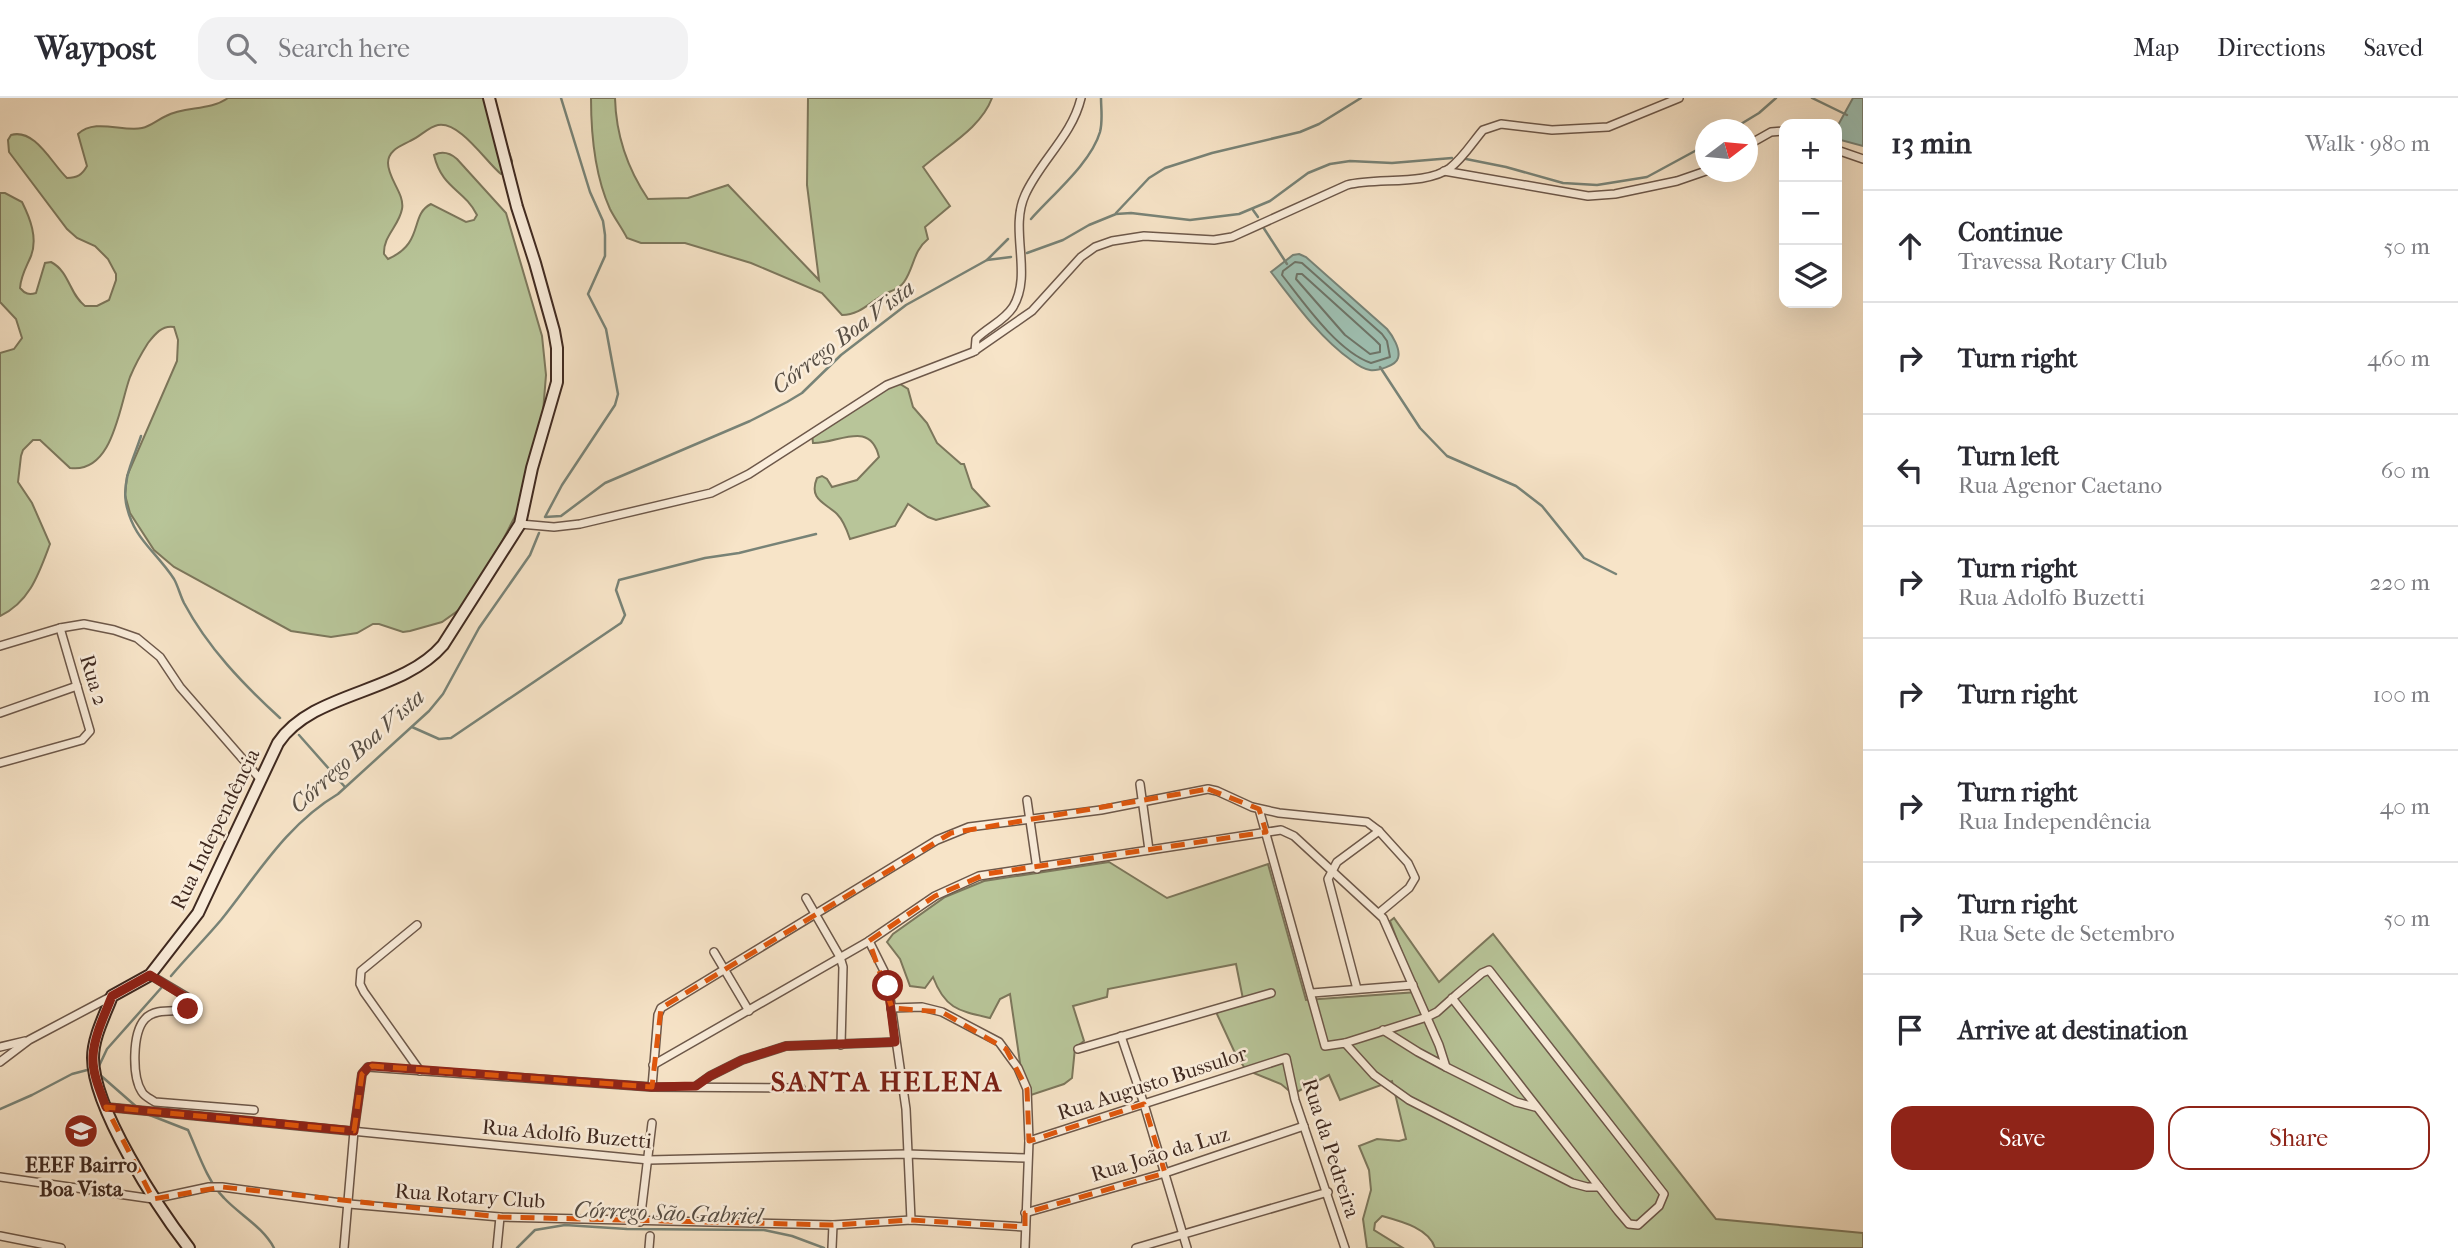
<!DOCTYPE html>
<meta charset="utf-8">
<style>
body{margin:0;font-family:"IM FELL French Canon",serif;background:#f2f2f3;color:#2b2b33}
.controls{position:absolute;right:21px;top:21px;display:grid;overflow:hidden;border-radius:14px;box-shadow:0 7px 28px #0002}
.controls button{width:63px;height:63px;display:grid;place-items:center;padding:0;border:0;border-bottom:2px solid #e1e1e2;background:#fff;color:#2b2b33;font:35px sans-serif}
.compass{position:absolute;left:1695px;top:21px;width:63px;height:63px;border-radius:50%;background:#fff;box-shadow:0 7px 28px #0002;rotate:74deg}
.stop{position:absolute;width:21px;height:21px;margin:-16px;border:5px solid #8f2418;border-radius:50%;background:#fff}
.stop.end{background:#8f2418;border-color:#fff;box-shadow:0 2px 7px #0008}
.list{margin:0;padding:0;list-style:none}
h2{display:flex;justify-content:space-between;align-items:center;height:91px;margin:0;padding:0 28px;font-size:30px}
h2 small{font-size:23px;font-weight:400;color:#7c7c81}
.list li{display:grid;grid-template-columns:46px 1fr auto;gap:21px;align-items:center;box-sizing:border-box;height:112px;padding:0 28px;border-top:2px solid #e1e1e2}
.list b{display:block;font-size:26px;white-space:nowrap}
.list p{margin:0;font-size:23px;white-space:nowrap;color:#7c7c81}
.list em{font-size:23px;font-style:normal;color:#7c7c81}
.actions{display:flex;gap:14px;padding:21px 28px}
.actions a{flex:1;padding:16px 0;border:2px solid #8f2418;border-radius:21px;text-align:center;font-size:24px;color:#8f2418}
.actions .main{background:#8f2418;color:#fff}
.icon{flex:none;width:38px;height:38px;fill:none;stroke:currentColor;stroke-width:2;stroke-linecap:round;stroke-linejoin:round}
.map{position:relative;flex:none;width:1863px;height:1150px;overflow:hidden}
header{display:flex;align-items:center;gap:42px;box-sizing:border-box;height:98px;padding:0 35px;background:#fff;border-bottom:2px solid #e1e1e2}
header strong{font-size:33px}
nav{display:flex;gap:38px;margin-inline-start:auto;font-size:24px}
.search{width:490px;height:63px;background:#f2f2f3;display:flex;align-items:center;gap:18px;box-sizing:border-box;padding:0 24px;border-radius:21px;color:#7c7c81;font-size:26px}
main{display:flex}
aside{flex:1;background:#fff}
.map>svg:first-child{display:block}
.green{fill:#b8c599;stroke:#7c775c;stroke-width:2}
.water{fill:#9ebfb1;stroke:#788377;stroke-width:2}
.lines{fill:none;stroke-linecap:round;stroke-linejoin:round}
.shore{stroke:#6e7468;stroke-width:2}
.stream{stroke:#788377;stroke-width:2.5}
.street-casing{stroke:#6d584a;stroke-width:10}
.secondary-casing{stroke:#3f2920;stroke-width:14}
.street{stroke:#faeddb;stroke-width:7}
.secondary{stroke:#faeddb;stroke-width:10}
.route{stroke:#8f2418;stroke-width:9}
.marked{fill:none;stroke:#e0570d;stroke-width:5;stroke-dasharray:14 9;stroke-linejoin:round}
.labels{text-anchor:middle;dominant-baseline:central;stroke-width:5;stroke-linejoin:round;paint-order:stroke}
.street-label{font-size:21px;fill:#3f2920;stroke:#faeddb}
.poi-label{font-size:21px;font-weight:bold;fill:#3f2920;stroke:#faeddb}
.water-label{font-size:23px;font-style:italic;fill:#574e44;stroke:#faeddb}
.district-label{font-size:28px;font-weight:bold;letter-spacing:2px;fill:#7a1f14;stroke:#faeddb}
</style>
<header>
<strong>Waypost</strong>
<div class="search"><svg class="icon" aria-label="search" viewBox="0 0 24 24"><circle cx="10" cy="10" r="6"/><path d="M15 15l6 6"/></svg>Search here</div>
<nav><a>Map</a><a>Directions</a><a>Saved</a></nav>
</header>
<main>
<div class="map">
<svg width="1863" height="1150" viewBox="0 0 1863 1150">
<rect width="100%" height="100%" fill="#f7e4c8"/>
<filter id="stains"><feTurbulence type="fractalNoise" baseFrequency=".00286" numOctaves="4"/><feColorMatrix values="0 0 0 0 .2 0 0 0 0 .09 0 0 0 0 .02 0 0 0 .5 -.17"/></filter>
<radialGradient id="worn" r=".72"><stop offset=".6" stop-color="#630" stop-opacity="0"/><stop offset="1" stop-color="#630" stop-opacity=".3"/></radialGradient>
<g class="green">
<path d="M228,0H491L512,63V69L508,75L501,76C486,64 460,23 438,27C428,29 420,39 410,43C401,48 388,52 388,65C388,81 405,96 402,111C399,128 383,138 384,156L388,161C425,145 409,117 431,106L466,124L474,122L477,117C464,91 442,91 434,57C442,53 450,55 457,61L506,115L542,238L546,277L543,314L530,389L485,477L463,509L442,524L410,533L403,534L379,526H373L357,535L331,539L291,533L174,469L154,452L130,415L125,397L127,378L177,263L178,242L174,229C162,227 155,236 148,245C141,256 135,267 130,279C119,309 113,376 70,370L40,342H33L23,352L21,358L18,384L32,405L50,446C39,475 30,504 0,518V255L14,251L22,240L16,221L0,204V95H5L22,104C30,120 38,140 31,158C26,170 21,177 20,190C25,196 29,197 36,195L45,165L51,164C70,174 69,196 85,208H97L109,202L116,182V176L108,161L95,148L77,140L67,131L9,54L8,42L11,37C35,30 52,66 67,80C77,80 82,77 87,68L78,36C95,20 122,34 142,30C151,28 157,22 166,18C185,8 210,13 228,0Z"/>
<path d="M591,0H615C616,38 627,70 648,101L688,100L728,87L819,182L807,87L808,0H992C981,30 947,48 923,69L950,108L925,129L928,141C913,153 914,170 904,184C899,192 889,193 881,198C868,206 859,217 842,217L822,195L751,165L685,145H641L627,140C622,130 615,121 610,111C595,78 591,36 591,0Z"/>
<path d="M891,286H900L908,291L913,309L927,325L937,345L961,366H964L972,390L989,408L936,422L928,419L908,406L895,428L850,441C847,432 843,422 837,416C826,405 808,402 817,380L822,378L827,381L832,389L857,382L879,359C870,321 838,346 813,345L812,336Z"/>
<path d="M1109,764L1167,800L1268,766L1306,902L1417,894L1390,823L1394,820L1439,884L1493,836L1716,1121L1863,1135V1150H1435C1429,1130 1400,1123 1382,1118L1375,1125L1374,1132L1403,1150H1367L1363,1121L1371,1092L1369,1072L1359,1048L1377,1041L1399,1043L1406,1041L1392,983L1340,1002L1329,977L1293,996L1281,986L1246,972L1235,955L1216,914L1244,906L1236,866L1108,891L1107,899L1073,908L1084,943L1075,950L1072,980L1064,986L1025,999L1010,896L1000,901L990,920C959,913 945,911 933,879L925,890L910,888L900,861L887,844L893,836L945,799L984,783Z"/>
</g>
<g class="water">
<path d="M1853,0H1863V48L1837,41V29Z"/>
<path d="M1299,156L1306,159L1387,231C1392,237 1401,251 1398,260C1396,268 1377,273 1370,272C1363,271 1356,266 1351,262C1319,239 1295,205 1271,174L1293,157Z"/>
</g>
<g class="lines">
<g class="shore">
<path d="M1295,164L1302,165L1382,236L1387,243L1390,259L1371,265C1337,253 1304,205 1282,177L1283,173Z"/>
<path d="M1297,176H1302L1375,242L1380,247V254L1370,256L1345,237L1296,181Z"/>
</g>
<g class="stream">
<path d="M561,0L590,94L603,123L605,137V158L588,196L606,231L618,296L615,307L562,387L545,419L561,418L605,385L750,323L787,304L802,295L841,257L906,207L987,162L1011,159"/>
<path d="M1812,0L1847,17"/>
<path d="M1731,32L1759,15L1776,0"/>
<path d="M1466,61L1506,69L1563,85L1597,87L1647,79L1706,47"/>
<path d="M1253,112L1258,119"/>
<path d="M1116,115L1149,80L1165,70L1212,55L1300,34L1319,26L1361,0"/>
<path d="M1031,121C1052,97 1091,65 1100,34C1103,22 1101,11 1101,0"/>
<path d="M1263,129L1287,166"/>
<path d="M1027,155L1063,142L1089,127L1116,116L1131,115L1190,122L1239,116L1270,103L1308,75L1330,66L1350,63L1392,65L1452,60"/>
<path d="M987,162L1008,141"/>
<path d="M1380,269L1420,330L1447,358L1516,388L1542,408L1584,460L1616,476"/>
<path d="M141,338C134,360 122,381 126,405C133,441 155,452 174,481C178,488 180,497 184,505C208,550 243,586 280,620"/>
<path d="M412,629L439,641L451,640L621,525L625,517L616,492L619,482L705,460L739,455L816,436"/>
<path d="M299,637L345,689"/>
<path d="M171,878C187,859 205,841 221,822C257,777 287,726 338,696L429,613L443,596L479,530L530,457L539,435"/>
<path d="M99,968L107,951L162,889"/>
<path d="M99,976L139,1011"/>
<path d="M0,1011L32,997L72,976L91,971"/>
<path d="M147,1016L188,1032C198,1054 207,1083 224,1100C240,1117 263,1129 274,1150"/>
<path d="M517,1150L535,1132L565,1127L627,1131L764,1132L792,1138L824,1150"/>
</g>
<g class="street-casing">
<g id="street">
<path d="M1748,47L1771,34L1784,33"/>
<path d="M1837,52L1863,61"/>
<path d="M1444,73L1588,98L1615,96L1677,83L1706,73"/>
<path d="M975,253L976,241C988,229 1004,223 1013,209C1033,176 1009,132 1025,97C1040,63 1072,38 1081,0"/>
<path d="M520,426L554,429L580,426L711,395L749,376L887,287L973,254L1032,213L1081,159L1095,149L1112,143L1144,138L1214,142L1232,139L1347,87C1377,79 1425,88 1450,70C1463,60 1472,45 1483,32L1501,26L1552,32L1608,29L1679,0"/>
<path d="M0,548L60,530L84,526L114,532L137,540L160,559L180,589L261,682"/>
<path d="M0,615L77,588"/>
<path d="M0,665L82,642L90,633L60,530"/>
<path d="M1140,686L1149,752"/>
<path d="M1027,702L1037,771"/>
<path d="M1259,711L1325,948L1345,945L1374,977L1409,1002L1572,1085L1587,1089H1599"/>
<path d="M806,800L840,859L843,869L841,947"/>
<path d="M417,827L361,873L360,886L364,894L420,973"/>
<path d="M869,843L884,873L890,900L906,1011L911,1122"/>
<path d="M714,854L749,913"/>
<path d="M150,877L187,899L190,906L186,912C173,914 155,910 145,921C132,935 132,979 142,994C145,999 151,1001 155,1004L254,1012"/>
<path d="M1357,891L1328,781L1337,764L1379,733"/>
<path d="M1312,895L1413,887"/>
<path d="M891,910L922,909L942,914L999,944L1018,970L1027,991L1029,1043L1025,1150"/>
<path d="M1121,938L1144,1006L1187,1150"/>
<path d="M1345,945L1427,919L1437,914L1456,897L1482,875L1489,872L1664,1096L1659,1108L1638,1127L1629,1126L1618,1113L1452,900"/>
<path d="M0,949L25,943"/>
<path d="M1078,951L1271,895"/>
<path d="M0,964L29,942L112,898"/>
<path d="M653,967L869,843L935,798L979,778L1281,732L1294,738L1383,820L1439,947L1446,969L1418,954L1383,932"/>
<path d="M1446,969L1516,1004L1535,1009"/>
<path d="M696,988L710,978L742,962L786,948L895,944"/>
<path d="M652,989L658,917L661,910L937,742L969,729L1101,712L1208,691L1217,693L1252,709L1279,715L1367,724L1379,733L1408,765L1415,780L1409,790L1379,815"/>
<path d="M106,1009L649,1062L907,1056L1027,1060"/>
<path d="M1029,1043L1286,960L1295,1002L1345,1150"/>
<path d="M0,1079L153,1101L209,1089H222L349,1106L500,1119L833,1127L911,1122L1025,1129"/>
<path d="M1025,1115L1165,1075L1304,1028"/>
<path d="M640,1124L652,1025"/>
<path d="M0,1138L61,1150"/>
<path d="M344,1150L354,1033L362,976L368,969L652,989L801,990"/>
<path d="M497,1150L500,1119"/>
<path d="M649,1150L650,1138"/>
<path d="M832,1150L833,1127"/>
<path d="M1136,1150L1328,1094"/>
</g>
</g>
<g class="secondary-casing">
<path id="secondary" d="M189,1150C158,1110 93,1010 93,960C93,939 105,917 112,898L150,877L198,815L278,645C313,593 401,596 443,547L520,426L532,370L557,284V250L554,233L535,165L517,109L489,0"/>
</g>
<use href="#street" class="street"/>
<use href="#secondary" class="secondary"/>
</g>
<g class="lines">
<path class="route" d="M188,911L190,906L187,900L150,877L112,898C105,916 94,938 93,958C92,975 100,993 106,1009L354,1033L362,976L368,969L372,968L652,989L696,988L710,978L742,962L786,948L895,944L888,888"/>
</g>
<path class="marked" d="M1208,691L1259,711L1266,734L986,776L935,798L869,843L892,910L942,914L1006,951L1027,991L1029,1043L1144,1006L1165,1075L1025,1115V1129L911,1122L833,1127L500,1119L222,1089L153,1101L106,1009L354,1033L362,976L372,968L652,989L661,910L951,735Z"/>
<defs>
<g id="school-disc" transform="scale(1.75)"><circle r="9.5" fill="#8f2418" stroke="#faeddb"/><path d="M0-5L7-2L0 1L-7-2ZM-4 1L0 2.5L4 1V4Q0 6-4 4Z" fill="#fff"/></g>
</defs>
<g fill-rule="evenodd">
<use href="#school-disc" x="81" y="1033"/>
</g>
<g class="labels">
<g class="street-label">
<text transform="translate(94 582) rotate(73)">Rua 2</text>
<text transform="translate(215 731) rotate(-64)">Rua Independência</text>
<text transform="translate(1152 985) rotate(-18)">Rua Augusto Bussulor</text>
<text transform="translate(567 1036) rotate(5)">Rua Adolfo Buzetti</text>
<text transform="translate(1331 1050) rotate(72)">Rua da Pedreira</text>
<text transform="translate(1160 1056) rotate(-17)">Rua João da Luz</text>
<text transform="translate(470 1098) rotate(4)">Rua Rotary Club</text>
</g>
<g class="poi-label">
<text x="81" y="1067">EEEF Bairro<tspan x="81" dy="24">Boa Vista</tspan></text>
</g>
<g class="water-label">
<text transform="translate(843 239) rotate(-37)">Córrego Boa Vista</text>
<text transform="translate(357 653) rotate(-42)">Córrego Boa Vista</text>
<text transform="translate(668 1115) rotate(2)">Córrego São Gabriel</text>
</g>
<g class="district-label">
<text x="887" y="983">SANTA HELENA</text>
</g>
</g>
<rect width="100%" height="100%" filter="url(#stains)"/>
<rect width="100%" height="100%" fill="url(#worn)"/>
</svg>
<div class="controls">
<button>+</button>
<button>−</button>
<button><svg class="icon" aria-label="layers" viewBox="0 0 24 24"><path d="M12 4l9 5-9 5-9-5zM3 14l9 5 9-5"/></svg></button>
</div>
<svg class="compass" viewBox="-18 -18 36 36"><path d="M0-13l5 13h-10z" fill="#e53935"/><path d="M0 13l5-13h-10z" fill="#7c7c81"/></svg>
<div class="stop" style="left:888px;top:888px"></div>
<div class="stop end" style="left:188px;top:911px"></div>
</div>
<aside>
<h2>13 min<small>Walk · 980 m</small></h2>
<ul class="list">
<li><svg class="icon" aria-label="ahead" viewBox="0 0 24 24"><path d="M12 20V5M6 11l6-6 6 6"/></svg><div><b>Continue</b><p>Travessa Rotary Club</p></div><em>50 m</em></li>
<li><svg class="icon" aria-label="right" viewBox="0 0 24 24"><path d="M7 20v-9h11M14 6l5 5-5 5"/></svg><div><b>Turn right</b></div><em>460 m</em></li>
<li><svg class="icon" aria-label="left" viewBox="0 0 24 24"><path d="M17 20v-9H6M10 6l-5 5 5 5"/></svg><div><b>Turn left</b><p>Rua Agenor Caetano</p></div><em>60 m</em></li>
<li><svg class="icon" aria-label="right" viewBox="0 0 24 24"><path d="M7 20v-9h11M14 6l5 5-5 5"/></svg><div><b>Turn right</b><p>Rua Adolfo Buzetti</p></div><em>220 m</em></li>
<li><svg class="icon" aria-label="right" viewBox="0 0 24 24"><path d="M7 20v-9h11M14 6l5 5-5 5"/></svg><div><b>Turn right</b></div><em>100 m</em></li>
<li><svg class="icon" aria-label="right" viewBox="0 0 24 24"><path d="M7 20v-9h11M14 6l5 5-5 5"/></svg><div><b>Turn right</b><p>Rua Independência</p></div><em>40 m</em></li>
<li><svg class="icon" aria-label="right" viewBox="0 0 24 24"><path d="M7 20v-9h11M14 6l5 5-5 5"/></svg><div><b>Turn right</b><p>Rua Sete de Setembro</p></div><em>50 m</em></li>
<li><svg class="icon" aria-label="arrive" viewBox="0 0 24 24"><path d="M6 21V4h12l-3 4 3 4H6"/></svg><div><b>Arrive at destination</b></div></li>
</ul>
<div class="actions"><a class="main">Save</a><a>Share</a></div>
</aside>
</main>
